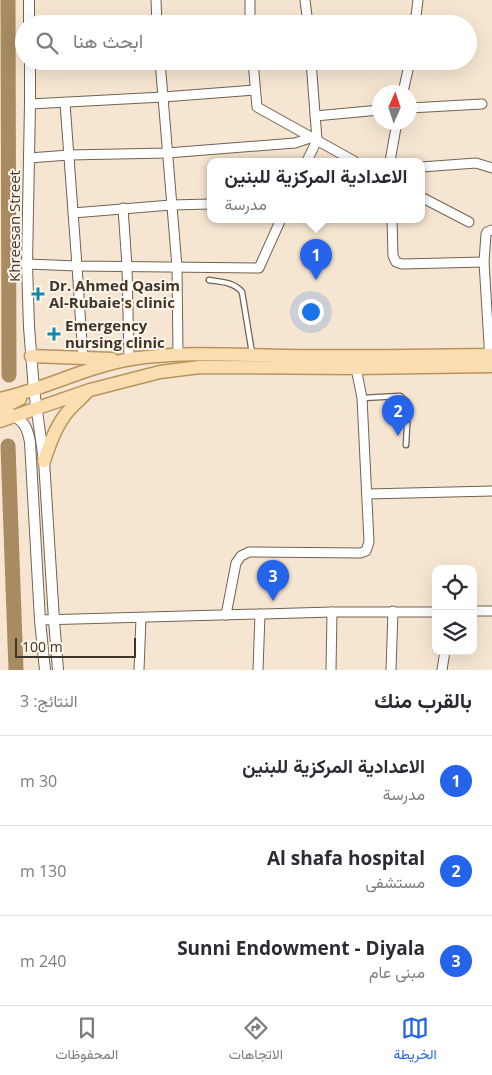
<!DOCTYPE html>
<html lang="ar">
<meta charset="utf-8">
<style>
body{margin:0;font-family:"Open Sans",Vazirmatn,sans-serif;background:#f7f7f7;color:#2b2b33;direction:rtl}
.controls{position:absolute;right:15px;bottom:15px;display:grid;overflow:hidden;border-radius:10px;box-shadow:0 5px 20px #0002}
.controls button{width:45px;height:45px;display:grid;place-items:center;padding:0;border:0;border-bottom:1px solid #e1e1e2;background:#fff;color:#2b2b33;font:25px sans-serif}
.compass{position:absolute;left:372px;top:85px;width:45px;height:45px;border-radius:50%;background:#fff;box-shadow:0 5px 20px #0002;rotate:3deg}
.scale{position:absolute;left:15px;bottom:12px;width:121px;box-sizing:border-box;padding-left:5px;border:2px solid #3c362d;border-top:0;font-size:14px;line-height:18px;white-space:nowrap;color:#3c362d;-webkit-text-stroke:4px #fef5e8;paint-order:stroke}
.you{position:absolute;left:310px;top:311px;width:18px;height:18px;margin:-12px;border:4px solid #fff;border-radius:50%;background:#1a73e8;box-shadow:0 0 0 8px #1a73e833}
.badge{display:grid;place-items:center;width:32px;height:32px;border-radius:50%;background:#2563eb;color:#fff;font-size:16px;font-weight:700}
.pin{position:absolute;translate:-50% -41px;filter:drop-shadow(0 1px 2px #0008)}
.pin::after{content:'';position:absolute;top:26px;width:18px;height:15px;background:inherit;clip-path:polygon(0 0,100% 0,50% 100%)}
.popup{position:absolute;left:207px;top:158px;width:218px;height:65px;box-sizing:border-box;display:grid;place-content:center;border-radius:10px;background:#fff;filter:drop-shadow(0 1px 4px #0005);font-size:16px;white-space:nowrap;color:#7c7c81}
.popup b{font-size:19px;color:#2b2b33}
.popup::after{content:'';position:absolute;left:50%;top:100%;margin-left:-10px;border:10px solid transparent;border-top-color:#fff}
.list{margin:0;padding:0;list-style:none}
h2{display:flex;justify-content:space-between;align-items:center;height:65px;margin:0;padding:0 20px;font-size:21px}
h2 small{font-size:16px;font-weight:400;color:#7c7c81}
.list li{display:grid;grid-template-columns:32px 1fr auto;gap:15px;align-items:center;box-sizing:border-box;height:90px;padding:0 20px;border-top:1px solid #e1e1e2}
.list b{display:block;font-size:19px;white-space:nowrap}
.list p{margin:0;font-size:16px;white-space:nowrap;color:#7c7c81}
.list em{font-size:16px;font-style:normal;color:#7c7c81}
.icon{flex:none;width:28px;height:28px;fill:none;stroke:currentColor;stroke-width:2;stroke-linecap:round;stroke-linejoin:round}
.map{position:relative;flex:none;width:492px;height:670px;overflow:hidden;direction:ltr}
.search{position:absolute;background:#fff;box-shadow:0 5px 20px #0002;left:15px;right:15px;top:15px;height:55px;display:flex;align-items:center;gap:12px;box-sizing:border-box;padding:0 18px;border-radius:28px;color:#7c7c81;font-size:19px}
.sheet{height:335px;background:#fff}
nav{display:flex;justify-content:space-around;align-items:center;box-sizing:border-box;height:70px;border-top:1px solid #e1e1e2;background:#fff;font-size:14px;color:#7c7c81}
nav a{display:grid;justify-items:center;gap:2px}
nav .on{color:#2563eb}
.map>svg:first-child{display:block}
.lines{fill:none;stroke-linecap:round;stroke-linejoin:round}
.river{stroke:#a88b61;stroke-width:15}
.service-casing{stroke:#716351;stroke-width:7}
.minor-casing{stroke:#716351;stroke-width:11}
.tertiary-casing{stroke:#716351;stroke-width:12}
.primary-casing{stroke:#b7945f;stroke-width:15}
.service{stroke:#fff;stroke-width:4.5}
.minor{stroke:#fff;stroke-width:9}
.tertiary{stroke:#fff;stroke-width:10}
.primary{stroke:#fbddaf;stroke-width:12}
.poi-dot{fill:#1388ad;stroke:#fef5e8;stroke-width:2}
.labels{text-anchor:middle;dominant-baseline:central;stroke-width:4;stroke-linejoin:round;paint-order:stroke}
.street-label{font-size:15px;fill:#3c362d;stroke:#fef5e8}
.poi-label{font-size:15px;font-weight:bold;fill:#3c362d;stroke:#fef5e8;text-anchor:start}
</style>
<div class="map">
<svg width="492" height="670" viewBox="0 0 492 670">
<rect width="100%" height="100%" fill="#f6e6d1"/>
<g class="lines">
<g class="river">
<path d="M8,0L9,375"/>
<path d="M8,446L16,670"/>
</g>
<g class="service-casing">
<g id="service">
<path d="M209,280C221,282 234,282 242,292L252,353"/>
<path d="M362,398L400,396L407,402L408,407L406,445"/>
</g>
</g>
<g class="minor-casing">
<g id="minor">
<path d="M156,0L157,24"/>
<path d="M250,0V24"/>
<path d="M305,0L308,24"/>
<path d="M415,24L418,0"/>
<path d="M160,61L177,267L178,354"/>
<path d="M253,61L257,107L354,161"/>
<path d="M403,92L410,61"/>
<path d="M65,103L77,266L83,358"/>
<path d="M30,104L163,97L255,90"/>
<path d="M410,108L482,104"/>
<path d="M315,116L380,110"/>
<path d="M29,158L69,155L167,153L295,143L310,138"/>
<path d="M307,161L317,140L311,61"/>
<path d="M390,161L397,122"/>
<path d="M421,167L476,163L492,168"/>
<path d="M421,197L469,222"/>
<path d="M123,208L127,266L129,359"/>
<path d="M73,213L171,205L211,204"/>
<path d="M392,219L393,256L396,262L402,264L484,262"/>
<path d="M27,264L77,266L259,268L281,219"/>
<path d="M490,360L484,262L486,234L487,232L492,230"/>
<path d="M367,494L492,491"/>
<path d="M473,611H492"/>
<path d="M226,615L236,563L241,556L249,552L360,553L366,551L369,542L362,398L356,368"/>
<path d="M40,620L332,612H436"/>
<path d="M139,670L141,618"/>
<path d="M258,670L260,614"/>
<path d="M331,670L332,612"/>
<path d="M391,670L393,611"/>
<path d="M442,670L445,651"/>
</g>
</g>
<g class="tertiary-casing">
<g id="tertiary">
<path d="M29,0V24"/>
<path d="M30,61V104L27,264L29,327L34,390L44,461L54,620L58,670"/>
<path d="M9,413C24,421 27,426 30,442L40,620L45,670"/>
</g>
</g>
<g class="primary-casing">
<g id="primary">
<path d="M31,356L112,359"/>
<path d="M0,399C45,389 85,367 131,359C182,351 235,355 287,356C355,357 424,356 492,355"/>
<path d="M0,409L20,399"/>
<path d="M0,421L90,390L160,372L200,367L356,368L492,366"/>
<path d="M44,461C50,443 57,423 70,409C75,403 82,398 87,392"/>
</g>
</g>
<use href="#service" class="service"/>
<use href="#minor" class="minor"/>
<use href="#tertiary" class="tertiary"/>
<use href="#primary" class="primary"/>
</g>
<g class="poi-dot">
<path d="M35.5 286.5h5v5h5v5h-5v5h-5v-5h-5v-5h5z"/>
<path d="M51.5 326.5h5v5h5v5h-5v5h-5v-5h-5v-5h5z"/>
</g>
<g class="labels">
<g class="street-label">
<text transform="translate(14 226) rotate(-90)">Khreesan Street</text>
</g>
<g class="poi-label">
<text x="49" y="285">Dr. Ahmed Qasim<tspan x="49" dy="17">Al-Rubaie's clinic</tspan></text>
<text x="65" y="325">Emergency<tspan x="65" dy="17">nursing clinic</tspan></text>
</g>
</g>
</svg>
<div class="controls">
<button><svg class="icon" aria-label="locate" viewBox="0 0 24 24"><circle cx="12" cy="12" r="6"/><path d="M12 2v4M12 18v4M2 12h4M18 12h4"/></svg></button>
<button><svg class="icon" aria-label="layers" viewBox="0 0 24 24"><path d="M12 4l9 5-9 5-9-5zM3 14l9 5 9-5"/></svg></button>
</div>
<svg class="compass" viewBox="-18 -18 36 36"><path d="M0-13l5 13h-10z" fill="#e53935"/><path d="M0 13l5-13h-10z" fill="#7c7c81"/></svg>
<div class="scale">100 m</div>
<div class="you"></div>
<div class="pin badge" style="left:316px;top:280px">1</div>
<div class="popup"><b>الاعدادية المركزية للبنين</b>مدرسة</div>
<div class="pin badge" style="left:398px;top:436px">2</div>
<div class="pin badge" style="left:273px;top:601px">3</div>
<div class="search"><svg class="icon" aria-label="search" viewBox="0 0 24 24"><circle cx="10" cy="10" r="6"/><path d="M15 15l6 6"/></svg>ابحث هنا</div>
</div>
<section class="sheet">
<h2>بالقرب منك<small>النتائج: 3</small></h2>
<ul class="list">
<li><span class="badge">1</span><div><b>الاعدادية المركزية للبنين</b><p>مدرسة</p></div><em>30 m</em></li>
<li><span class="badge">2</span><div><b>Al shafa hospital</b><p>مستشفى</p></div><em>130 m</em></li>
<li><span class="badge">3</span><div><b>Sunni Endowment - Diyala</b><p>مبنى عام</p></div><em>240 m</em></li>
</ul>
</section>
<nav>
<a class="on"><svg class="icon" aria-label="map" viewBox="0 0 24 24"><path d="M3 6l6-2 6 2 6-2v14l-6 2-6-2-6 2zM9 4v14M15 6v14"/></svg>الخريطة</a>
<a><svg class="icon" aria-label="directions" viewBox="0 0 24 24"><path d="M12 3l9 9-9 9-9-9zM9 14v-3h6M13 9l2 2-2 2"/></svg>الاتجاهات</a>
<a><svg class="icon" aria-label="saved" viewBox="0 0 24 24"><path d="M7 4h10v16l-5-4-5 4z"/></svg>المحفوظات</a>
</nav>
